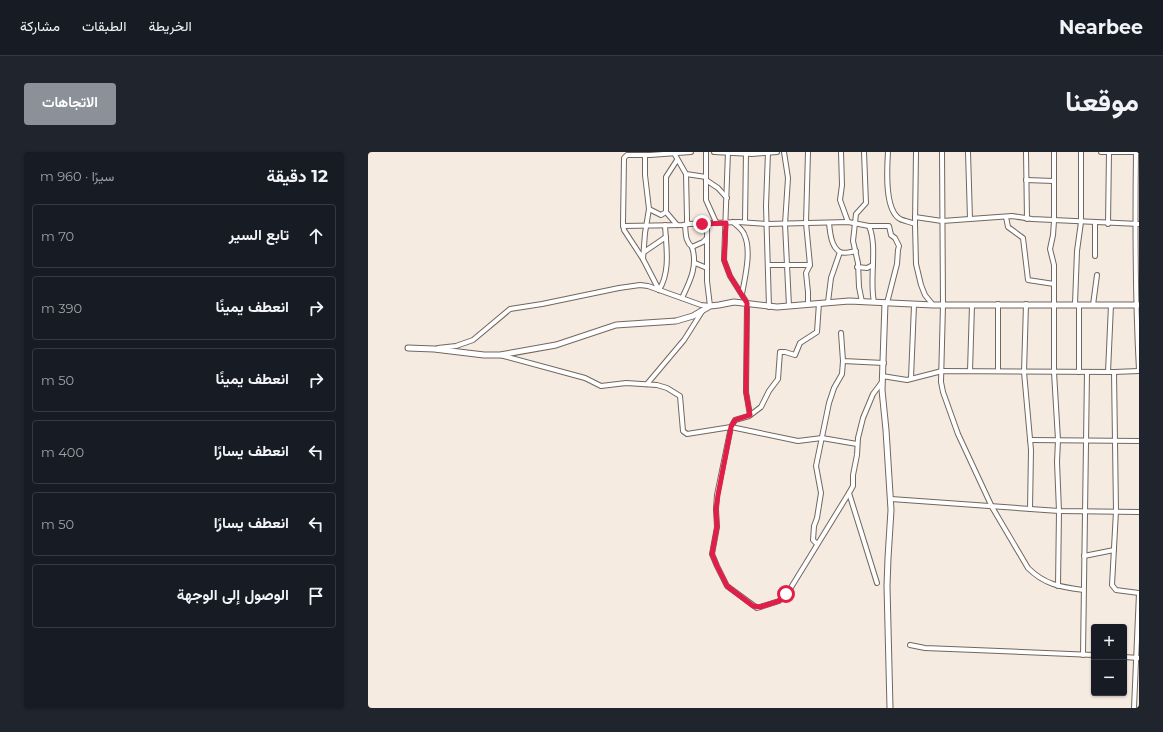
<!DOCTYPE html>
<html lang="ar">
<meta charset="utf-8">
<style>
body{margin:0;font-family:Montserrat,Vazirmatn,sans-serif;background:#20242c;color:#f1f3f6;direction:rtl}
.controls{position:absolute;right:12px;bottom:12px;display:grid;overflow:hidden;border-radius:4px;box-shadow:0 1px 3px #0004}
.controls button{width:36px;height:36px;display:grid;place-items:center;padding:0;border:0;border-bottom:1px solid #363941;background:#171b24;color:#f1f3f6;font:20px sans-serif}
.stop{position:absolute;width:12px;height:12px;margin:-9px;border:3px solid #e11d48;border-radius:50%;background:#fff}
.stop.end{background:#e11d48;border-color:#fff;box-shadow:0 1px 4px #0008}
.list{margin:0;padding:0;list-style:none}
h2{display:flex;justify-content:space-between;align-items:center;height:52px;margin:0;padding:0 16px;font-size:17px}
h2 small{font-size:13px;font-weight:400;color:#9ea1a6}
.list li{display:grid;grid-template-columns:26px 1fr auto;gap:12px;align-items:center;box-sizing:border-box;height:64px;margin:0 8px 8px;padding:0 8px;border:1px solid #363941;border-radius:4px}
.list b{display:block;font-size:15px;white-space:nowrap}
.list em{font-size:13px;font-style:normal;color:#9ea1a6}
.icon{flex:none;width:22px;height:22px;fill:none;stroke:currentColor;stroke-width:2;stroke-linecap:round;stroke-linejoin:round}
.map{position:relative;flex:none;width:771px;height:556px;overflow:hidden;direction:ltr;border-radius:4px}
header{display:flex;align-items:center;gap:24px;box-sizing:border-box;height:56px;padding:0 20px;background:#171b24;border-bottom:1px solid #363941}
header strong{font-size:19px}
nav{display:flex;gap:22px;margin-inline-start:auto;font-size:14px}
.intro{display:flex;align-items:center;justify-content:space-between;box-sizing:border-box;height:96px;padding:0 24px}
h1{margin:0;font-size:28px}
.button{padding:10px 18px;border-radius:4px;background:#8c9099;color:#fff;font-size:14px;font-weight:700}
main{display:flex;gap:24px;padding:0 24px}
aside{flex:1;background:#171b24;border-radius:4px;box-shadow:0 1px 3px #0004}
.map>svg:first-child{display:block}
.lines{fill:none;stroke-linecap:round;stroke-linejoin:round}
.minor-casing{stroke:#71675f;stroke-width:6}
.major-casing{stroke:#71675f;stroke-width:7}
.minor{stroke:#fff;stroke-width:4}
.major{stroke:#fff;stroke-width:5}
.route{stroke:#e11d48;stroke-width:5}
</style>
<header>
<strong>Nearbee</strong>
<nav><a>الخريطة</a><a>الطبقات</a><a>مشاركة</a></nav>
</header>
<div class="intro"><h1>موقعنا</h1><a class="button">الاتجاهات</a></div>
<main>
<div class="map">
<svg width="771" height="556" viewBox="0 0 771 556">
<rect width="100%" height="100%" fill="#f6ebe1"/>
<g class="lines">
<g class="minor-casing">
<g id="minor">
<path d="M346,0L384,2L409,0"/>
<path d="M360,0L356,108L362,124L379,151L378,240L382,263"/>
<path d="M400,0L398,54L401,155"/>
<path d="M416,0L420,26L417,72L421,154"/>
<path d="M473,0L474,33L472,48L480,70"/>
<path d="M520,0C519,16 516,58 532,67C536,69 542,70 547,72"/>
<path d="M548,0L547,72L548,112L553,133L557,143L565,153"/>
<path d="M574,0L575,153L573,230L575,240L590,282L624,355L660,416C677,433 693,435 715,438"/>
<path d="M600,0L602,67"/>
<path d="M658,0L659,67"/>
<path d="M686,0V69L685,83L682,97L686,113V220L690,288L689,310L691,359L771,360"/>
<path d="M733,0H771"/>
<path d="M768,0C767,73 767,145 771,218"/>
<path d="M306,1L318,22L338,25V48L347,68L349,71"/>
<path d="M277,3V23L281,57L293,63L298,60"/>
<path d="M318,22L319,66V70L321,72L370,70L399,72L480,70L501,74H521L523,83L527,86L531,94L530,98L529,112L519,151"/>
<path d="M338,25V0"/>
<path d="M338,28L350,36L359,46"/>
<path d="M658,28L686,29"/>
<path d="M281,57L277,81L275,107L291,138"/>
<path d="M547,65L574,69L644,64L664,67L771,72"/>
<path d="M638,65L640,75L655,86L660,128L686,132"/>
<path d="M365,70C369,74 374,77 376,82C384,98 377,125 374,142"/>
<path d="M377,70L378,0"/>
<path d="M461,71C462,80 463,95 472,100C476,102 484,100 488,99"/>
<path d="M740,72L741,0"/>
<path d="M309,73L298,60V25L309,8"/>
<path d="M317,73C318,82 317,89 324,95"/>
<path d="M255,74L315,73L321,72"/>
<path d="M501,74C510,95 501,127 506,150"/>
<path d="M276,100L298,85"/>
<path d="M727,104V71"/>
<path d="M275,107L256,78L255,72L256,6L259,3H282L323,0"/>
<path d="M327,111L339,116"/>
<path d="M400,113H442"/>
<path d="M489,115L499,116L505,113"/>
<path d="M291,138C303,119 298,94 297,73"/>
<path d="M314,146C322,129 330,114 324,95L335,90L339,86V72"/>
<path d="M460,150L463,126L472,100"/>
<path d="M494,150L491,135L490,111L485,89L488,62L498,51L496,0"/>
<path d="M451,151L449,180L432,191L427,203L417,200H412L410,227L401,239L393,255L381,264L367,268L363,275L349,343L348,357L349,375L344,402L349,414L359,434L389,456L411,449L419,442L481,341"/>
<path d="M440,152V140L438,121L442,113L438,71L440,0"/>
<path d="M658,152L656,220L663,298L662,357"/>
<path d="M707,152L709,99L713,70V0"/>
<path d="M725,153L729,123"/>
<path d="M473,181L475,209L516,211"/>
<path d="M70,196L88,194L105,188L142,157L174,152L251,136L272,133L280,134L333,153L342,154L339,129V86"/>
<path d="M132,203L217,226L233,234L258,231L289,233L299,236L312,244L315,279L319,282L363,275L430,289L454,286L489,292"/>
<path d="M602,219L604,153"/>
<path d="M630,219V152"/>
<path d="M711,220V153"/>
<path d="M740,220L743,153"/>
<path d="M746,220L748,359L744,433L748,438L771,441"/>
<path d="M514,224L539,228L574,219L746,220L771,219"/>
<path d="M543,226L546,153"/>
<path d="M279,232L316,188L335,158"/>
<path d="M662,288L771,289"/>
<path d="M523,347L691,359L690,434"/>
<path d="M449,392L445,388L446,374L449,366L453,341L448,314L461,251L466,236L474,222L475,209"/>
<path d="M716,404L746,398"/>
<path d="M509,431L481,341L485,334V323L489,303L490,286L495,266L505,242L514,230"/>
<path d="M542,493L557,496L726,503"/>
<path d="M715,503L719,220"/>
<path d="M756,505L771,506"/>
<path d="M766,556L771,441"/>
</g>
</g>
<g class="major-casing">
<g id="major">
<path d="M517,151L514,238L518,278L523,358L520,406L519,434L522,556"/>
<path d="M40,196L66,197L116,203H132L188,193L248,173L308,169L325,164L342,154L351,153L366,150L409,155L481,149L565,153H771"/>
</g>
</g>
<use href="#minor" class="minor"/>
<use href="#major" class="major"/>
</g>
<g class="lines">
<path class="route" d="M334,72L358,71L356,108L362,124L379,151L378,240L382,263L367,268L363,275L350,343L348,357L349,375L344,402L349,414L359,434L385,454L392,455L411,449L418,442"/>
</g>
</svg>
<div class="controls">
<button>+</button>
<button>−</button>
</div>
<div class="stop" style="left:418px;top:442px"></div>
<div class="stop end" style="left:334px;top:72px"></div>
</div>
<aside>
<h2>12 دقيقة<small>سيرًا · 960 m</small></h2>
<ul class="list">
<li><svg class="icon" aria-label="ahead" viewBox="0 0 24 24"><path d="M12 20V5M6 11l6-6 6 6"/></svg><div><b>تابع السير</b></div><em>70 m</em></li>
<li><svg class="icon" aria-label="right" viewBox="0 0 24 24"><path d="M7 20v-9h11M14 6l5 5-5 5"/></svg><div><b>انعطف يمينًا</b></div><em>390 m</em></li>
<li><svg class="icon" aria-label="right" viewBox="0 0 24 24"><path d="M7 20v-9h11M14 6l5 5-5 5"/></svg><div><b>انعطف يمينًا</b></div><em>50 m</em></li>
<li><svg class="icon" aria-label="left" viewBox="0 0 24 24"><path d="M17 20v-9H6M10 6l-5 5 5 5"/></svg><div><b>انعطف يسارًا</b></div><em>400 m</em></li>
<li><svg class="icon" aria-label="left" viewBox="0 0 24 24"><path d="M17 20v-9H6M10 6l-5 5 5 5"/></svg><div><b>انعطف يسارًا</b></div><em>50 m</em></li>
<li><svg class="icon" aria-label="arrive" viewBox="0 0 24 24"><path d="M6 21V4h12l-3 4 3 4H6"/></svg><div><b>الوصول إلى الوجهة</b></div></li>
</ul>
</aside>
</main>
